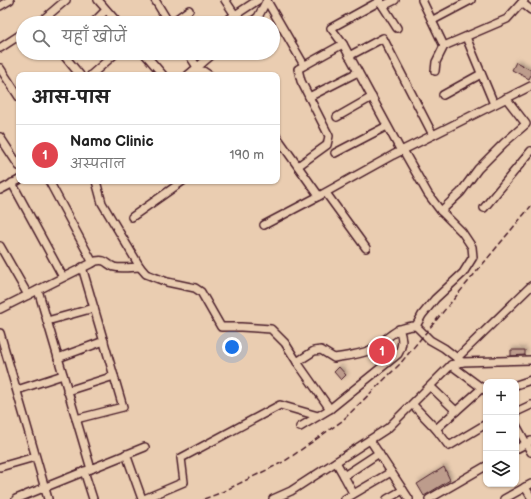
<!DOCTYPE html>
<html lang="hi">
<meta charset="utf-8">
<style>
body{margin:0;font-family:"Balsamiq Sans","Playpen Sans Deva",sans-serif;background:#f6f6f6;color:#222}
.controls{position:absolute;right:12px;bottom:12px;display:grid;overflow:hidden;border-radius:8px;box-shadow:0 1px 3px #0004}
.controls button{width:36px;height:36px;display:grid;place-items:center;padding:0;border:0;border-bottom:1px solid #e0e0e0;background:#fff;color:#222;font:20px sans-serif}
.you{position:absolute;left:232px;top:347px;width:14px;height:14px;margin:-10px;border:3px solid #fff;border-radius:50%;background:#1a73e8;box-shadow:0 0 0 6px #1a73e833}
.badge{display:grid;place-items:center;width:26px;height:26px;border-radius:50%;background:#1f6fb2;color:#fff;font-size:13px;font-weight:700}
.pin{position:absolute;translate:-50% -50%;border:2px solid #fff;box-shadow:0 1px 4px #0006}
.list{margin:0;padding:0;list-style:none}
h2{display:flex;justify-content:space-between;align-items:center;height:52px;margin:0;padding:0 16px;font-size:17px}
h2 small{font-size:13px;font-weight:400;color:#767676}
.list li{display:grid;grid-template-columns:26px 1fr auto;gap:12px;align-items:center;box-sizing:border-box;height:60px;padding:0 16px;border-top:1px solid #e0e0e0}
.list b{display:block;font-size:15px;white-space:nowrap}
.list p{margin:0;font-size:13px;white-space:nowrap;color:#767676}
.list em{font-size:13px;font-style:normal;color:#767676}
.icon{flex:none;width:22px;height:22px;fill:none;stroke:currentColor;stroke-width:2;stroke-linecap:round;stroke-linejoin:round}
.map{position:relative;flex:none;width:531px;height:499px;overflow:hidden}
.search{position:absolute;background:#fff;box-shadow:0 1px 3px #0004;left:16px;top:16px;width:264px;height:44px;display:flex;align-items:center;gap:10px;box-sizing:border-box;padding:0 14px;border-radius:22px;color:#767676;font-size:15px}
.panel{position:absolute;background:#fff;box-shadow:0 1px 3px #0004;left:16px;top:72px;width:264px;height:112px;border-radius:8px}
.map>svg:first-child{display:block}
.building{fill:#bd9c8c;stroke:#4a1f2b;filter:url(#shadow)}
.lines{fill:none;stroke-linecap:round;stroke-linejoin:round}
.minor-casing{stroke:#4a1f2b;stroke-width:10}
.minor{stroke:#eacdb1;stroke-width:7}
.rail{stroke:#4a1f2b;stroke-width:1.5;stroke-dasharray:6 3;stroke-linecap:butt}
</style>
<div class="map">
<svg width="531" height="499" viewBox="0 0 531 499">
<defs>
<filter id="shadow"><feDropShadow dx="2" dy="-2" stdDeviation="2" flood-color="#0004"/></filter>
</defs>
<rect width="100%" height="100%" fill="#eacdb1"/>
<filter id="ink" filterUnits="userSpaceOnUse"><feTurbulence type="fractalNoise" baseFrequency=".025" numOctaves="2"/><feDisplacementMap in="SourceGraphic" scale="8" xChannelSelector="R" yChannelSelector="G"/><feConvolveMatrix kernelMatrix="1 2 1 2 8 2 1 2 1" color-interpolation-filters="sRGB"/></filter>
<g filter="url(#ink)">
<g class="building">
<path d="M516,62L531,70V75L529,79L512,70Z"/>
<path d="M384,346L389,352L380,361L373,354Z"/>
<path d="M511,350H525V355L511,356Z"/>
<path d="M339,367L346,375L341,380L334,372Z"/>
<path d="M444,467L450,480L424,496L417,484Z"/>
</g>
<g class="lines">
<g class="minor-casing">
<g id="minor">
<path d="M98,0L118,23"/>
<path d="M155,0L169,23"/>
<path d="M225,0L235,15"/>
<path d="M395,0L383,6L380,1L331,28L343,44L401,151"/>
<path d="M422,0L444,46"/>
<path d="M267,1L304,65"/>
<path d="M522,3L531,10"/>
<path d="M0,6L10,0"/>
<path d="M383,6L397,28"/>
<path d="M433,20L471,0"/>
<path d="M39,23L66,0"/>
<path d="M93,23L106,10"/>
<path d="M171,23L189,10"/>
<path d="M223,23L258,0"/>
<path d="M250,23L258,17L267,0"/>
<path d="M466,37L494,104"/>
<path d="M0,48L23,33"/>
<path d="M62,53L80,75"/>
<path d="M144,53L163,75"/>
<path d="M188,53L197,67"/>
<path d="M349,56L383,38L433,135"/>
<path d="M0,68L19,97"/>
<path d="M193,71L214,53"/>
<path d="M435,71L436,62L444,46L507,19L524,0"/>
<path d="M91,75L116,53"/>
<path d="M188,75L193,71H203L209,75"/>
<path d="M443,95L481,74"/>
<path d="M309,97L358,72"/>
<path d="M337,117L372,97"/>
<path d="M0,137L19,166"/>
<path d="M277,137L319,196L393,155L531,86"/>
<path d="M403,150L428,194L440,210L462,232L472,247L473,257L463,273L435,299L422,315L416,326L430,340L444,348L462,362"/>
<path d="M335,153L387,126"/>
<path d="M298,166L327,145L329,136L301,81L298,69L343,44"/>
<path d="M49,181L93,263"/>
<path d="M96,181L102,203L140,267L146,274L167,282L195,288L201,292L221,327H241L271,329L285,343L297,362L314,351L321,350L334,358C345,356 359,355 370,350C387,341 394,326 416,326"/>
<path d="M12,183L63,277"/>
<path d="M0,190L19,180"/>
<path d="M326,193L366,248"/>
<path d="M484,208L531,151"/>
<path d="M441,211L461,192L478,169L504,143L526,124L506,98"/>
<path d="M132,217L183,181"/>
<path d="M264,225L319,196"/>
<path d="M0,246L28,295"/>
<path d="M38,290L91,469"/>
<path d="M0,309L96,261C107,259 106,264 114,267C121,269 132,267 140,267"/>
<path d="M47,321L94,308"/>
<path d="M0,333L48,499"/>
<path d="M58,358L104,341"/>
<path d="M457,358L531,286"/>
<path d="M297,362L330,409"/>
<path d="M451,365L486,391"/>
<path d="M516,385L531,380"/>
<path d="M431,387L456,411"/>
<path d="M17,390L63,375"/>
<path d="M67,391L114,376"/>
<path d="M413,405L436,429L449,446L486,424"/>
<path d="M516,412L531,405"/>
<path d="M76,419L123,407L82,267"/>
<path d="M516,425L531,452"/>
<path d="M300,427L330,409L398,354C403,345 403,339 399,329"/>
<path d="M436,429L482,388"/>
<path d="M370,440L409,499"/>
<path d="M516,449L531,441"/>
<path d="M126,454L142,499"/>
<path d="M336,462L344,476"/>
<path d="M0,467L35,457"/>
<path d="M84,471L93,499"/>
<path d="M525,487L531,497"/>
<path d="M352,491L344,476L379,453"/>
<path d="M16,499L145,447"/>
<path d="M144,499L184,482L181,458L280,405L318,416"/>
<path d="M273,499L291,491L388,428L451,365L462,362L531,360"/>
<path d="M345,499L391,472"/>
<path d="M387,499L403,490"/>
<path d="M429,499L486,466"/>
<path d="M504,499L531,484"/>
</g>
</g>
<use href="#minor" class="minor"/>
<path class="rail" d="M204,499L220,493L285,461L342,421L399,365L531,206"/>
</g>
</g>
</svg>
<div class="controls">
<button>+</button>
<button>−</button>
<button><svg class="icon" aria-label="layers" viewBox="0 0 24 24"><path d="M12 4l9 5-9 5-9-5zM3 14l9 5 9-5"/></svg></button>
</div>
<div class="you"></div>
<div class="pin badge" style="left:382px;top:351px;background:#e0444e">1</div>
<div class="search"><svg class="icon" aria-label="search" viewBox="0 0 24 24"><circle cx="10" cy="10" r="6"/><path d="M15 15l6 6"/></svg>यहाँ खोजें</div>
<section class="panel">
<h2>आस-पास<small></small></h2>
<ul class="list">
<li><span class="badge" style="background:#e0444e">1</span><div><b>Namo Clinic</b><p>अस्पताल</p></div><em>190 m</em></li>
</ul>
</section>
</div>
